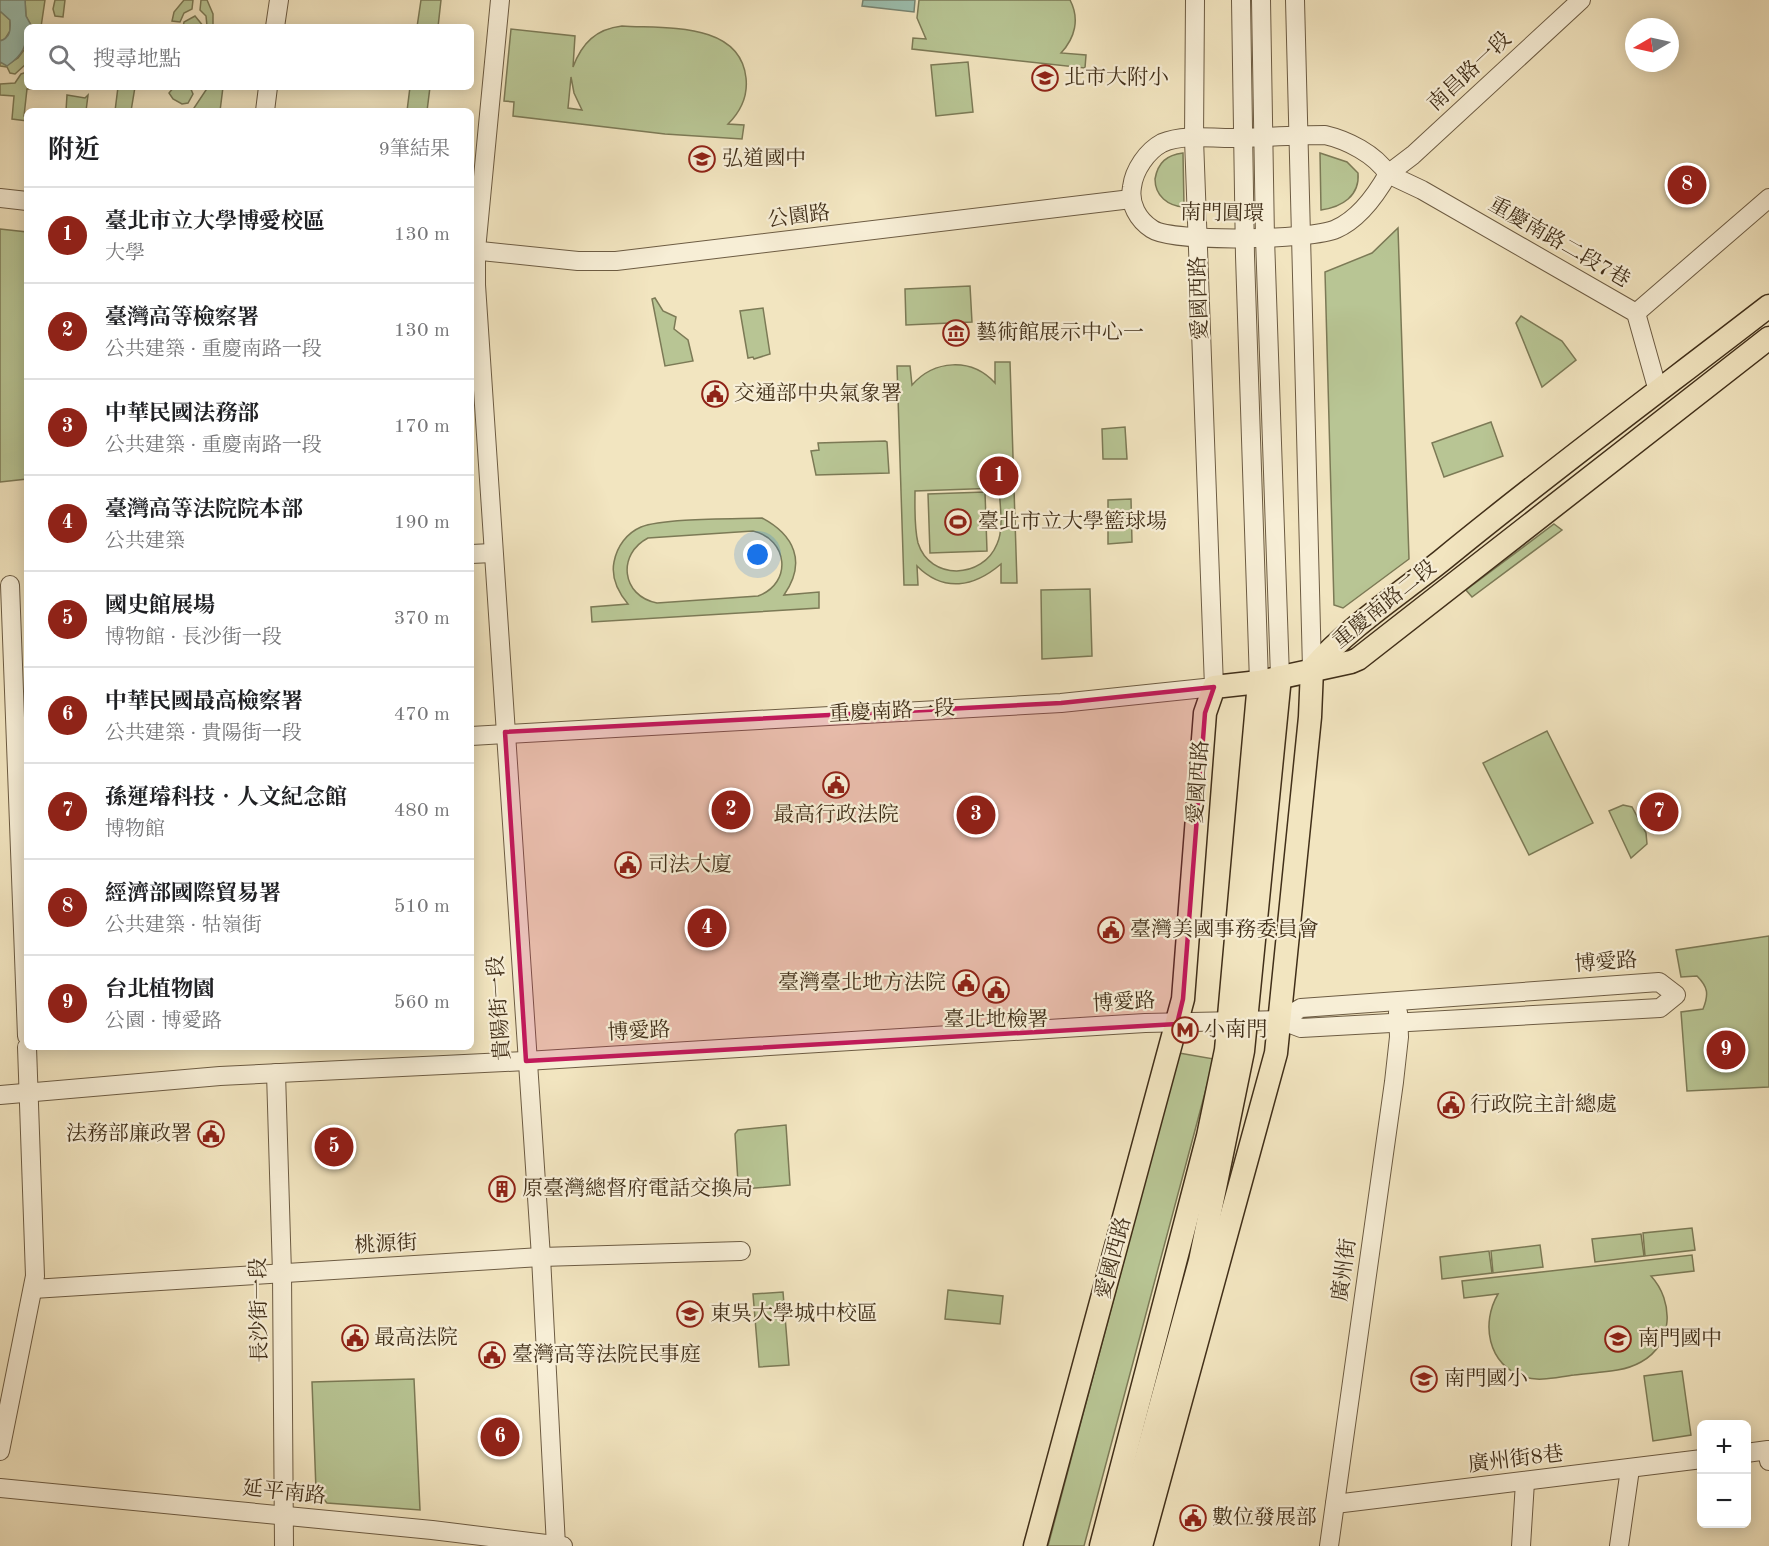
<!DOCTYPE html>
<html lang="zh-TW">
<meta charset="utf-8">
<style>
body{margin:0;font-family:"Old Standard TT","Noto Serif TC",serif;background:#f6f6f6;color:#202124}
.controls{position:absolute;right:18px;bottom:18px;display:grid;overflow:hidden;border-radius:9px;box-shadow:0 3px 15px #0003}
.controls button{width:54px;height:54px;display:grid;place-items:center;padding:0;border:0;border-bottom:2px solid #e0e0e0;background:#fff;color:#202124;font:30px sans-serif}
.compass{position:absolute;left:1625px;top:18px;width:54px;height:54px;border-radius:50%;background:#fff;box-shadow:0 3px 15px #0003;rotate:261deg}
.you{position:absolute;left:758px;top:555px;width:21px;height:21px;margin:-15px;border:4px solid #fff;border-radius:50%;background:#1a73e8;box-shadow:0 0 0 9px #1a73e833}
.badge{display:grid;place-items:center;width:39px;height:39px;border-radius:50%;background:#8f2418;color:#fff;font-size:20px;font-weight:700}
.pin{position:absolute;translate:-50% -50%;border:3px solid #fff;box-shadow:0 2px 6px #0006}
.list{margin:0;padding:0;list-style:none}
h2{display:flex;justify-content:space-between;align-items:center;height:78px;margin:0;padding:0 24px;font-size:26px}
h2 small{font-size:20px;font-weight:400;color:#757577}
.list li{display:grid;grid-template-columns:39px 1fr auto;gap:18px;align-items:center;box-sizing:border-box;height:96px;padding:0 24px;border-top:2px solid #e0e0e0}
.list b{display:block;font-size:22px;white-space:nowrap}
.list p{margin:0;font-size:20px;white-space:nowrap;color:#757577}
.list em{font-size:20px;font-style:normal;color:#757577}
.icon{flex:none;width:33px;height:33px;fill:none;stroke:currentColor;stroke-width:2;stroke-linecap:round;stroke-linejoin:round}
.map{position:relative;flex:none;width:1769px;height:1546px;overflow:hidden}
.search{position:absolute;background:#fff;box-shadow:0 3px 15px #0003;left:24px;top:24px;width:450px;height:66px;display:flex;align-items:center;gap:15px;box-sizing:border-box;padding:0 21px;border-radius:9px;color:#757577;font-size:22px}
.panel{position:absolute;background:#fff;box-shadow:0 3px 15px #0003;left:24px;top:108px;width:450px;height:942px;border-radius:9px}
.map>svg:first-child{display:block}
.green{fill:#b8c594;stroke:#7c7a56;stroke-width:1.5;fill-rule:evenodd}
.water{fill:#9cbfaf;stroke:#788573;stroke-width:1.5}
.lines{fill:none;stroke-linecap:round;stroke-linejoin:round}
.minor-casing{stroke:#6d5c43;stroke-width:20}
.major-casing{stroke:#412f19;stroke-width:25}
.minor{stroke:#f7eed6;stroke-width:18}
.major{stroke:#f2e5c0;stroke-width:22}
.marked{fill:#c2185b;fill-opacity:0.2;stroke:#c2185b;stroke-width:4.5;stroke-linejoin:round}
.labels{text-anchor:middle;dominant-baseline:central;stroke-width:4.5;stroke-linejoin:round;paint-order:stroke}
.street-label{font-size:21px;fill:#412f19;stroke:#f7eed6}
.poi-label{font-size:21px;fill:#412f19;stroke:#f7eed6;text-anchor:start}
</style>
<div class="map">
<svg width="1769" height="1546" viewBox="0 0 1769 1546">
<rect width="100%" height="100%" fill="#f2e5c0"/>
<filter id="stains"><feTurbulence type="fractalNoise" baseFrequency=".00333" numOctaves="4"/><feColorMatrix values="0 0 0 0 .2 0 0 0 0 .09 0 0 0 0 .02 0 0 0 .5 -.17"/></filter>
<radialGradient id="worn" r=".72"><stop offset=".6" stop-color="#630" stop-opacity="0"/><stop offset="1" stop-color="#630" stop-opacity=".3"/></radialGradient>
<g class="green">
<path d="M25,0H45L41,27H32L26,16Z"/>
<path d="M55,0H65L63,17L55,16L53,9Z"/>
<path d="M184,0H193L192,9L184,13L180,22L172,21L174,12Z"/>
<path d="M201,0H207L213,14V27L207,26L206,16L200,10Z"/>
<path d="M421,0H441L438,27H417Z"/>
<path d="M919,0H1070C1080,19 1075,38 1061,53L1086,55L1085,68L912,49L913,38L926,39L917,18Z"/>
<path d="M0,11L10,20V31L5,39L0,41Z"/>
<path d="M195,16L204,27H183L184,22Z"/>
<path d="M622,26C664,29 740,21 746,78C748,96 741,111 728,124L744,125L742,139L665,134L513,116L514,102L504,101L511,29L575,36L573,67C582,43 596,29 622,26ZM571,77L574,93L582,110L568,108Z"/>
<path d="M27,46V63L15,74L10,73L7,67L0,66V62L7,65L18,58Z"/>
<path d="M968,62L973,112L936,116L931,65Z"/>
<path d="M27,72V87H35V89H27L24,116L27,117V121L12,119L14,96L0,95V84L15,83L21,74Z"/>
<path d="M118,87H135L131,111H115Z"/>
<path d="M174,87H190L193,94L188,103L182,104L173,99L169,93Z"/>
<path d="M208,87H223L220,111H192Z"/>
<path d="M410,87H430L427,111H407Z"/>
<path d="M67,95L85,98L88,95L86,111H66Z"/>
<path d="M1183,153L1184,207C1168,206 1155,196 1155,179C1158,162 1167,155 1183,153Z"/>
<path d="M1320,153L1347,162L1358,173C1360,196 1342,207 1321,210Z"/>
<path d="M1398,228L1409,559L1343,608L1334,605L1325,272L1372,253Z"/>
<path d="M0,229L27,232V479L0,482Z"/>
<path d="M970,286L972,322L906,325L905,289Z"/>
<path d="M655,298L663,311L676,317L674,329L688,340L693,361L665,366L652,299Z"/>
<path d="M763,308L770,354L754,359L753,357L748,358L740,311Z"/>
<path d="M1521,316L1562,341L1576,360L1542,387L1516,323Z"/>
<path d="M995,362H1010L1017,583H1001V564C974,587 944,593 917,566L918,585H904L897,366H910L912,385C934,360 971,357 995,383ZM999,488C1000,505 1004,529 997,544C983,579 930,581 918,543C914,527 915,507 915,491Z"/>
<path d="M1491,422L1503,456L1444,477L1432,443Z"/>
<path d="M1125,427L1127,459H1103L1102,429Z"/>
<path d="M885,441L887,442L889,473L816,475L811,451L819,450L818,443Z"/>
<path d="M985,492L987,551L930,553L928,494Z"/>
<path d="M1131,499L1132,542L1108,544V500Z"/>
<path d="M762,518C794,535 807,562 784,595L819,592V608L592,622L591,607L628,604C618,592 611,577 614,562C617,546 627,533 641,527C663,518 734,519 762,518ZM753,531C788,539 793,583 758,596L657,603C621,596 617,554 648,538Z"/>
<path d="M1554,524L1562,530L1472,597L1466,590Z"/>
<path d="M1090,589L1092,656L1042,659L1041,590Z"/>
<path d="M1547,731L1593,823L1529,855L1483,763Z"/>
<path d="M1623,805L1632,807L1646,833L1647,844L1631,858L1609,811Z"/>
<path d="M1769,936V1087L1687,1091L1681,1012L1703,1009C1709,994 1708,987 1697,976L1681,977L1676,950Z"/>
<path d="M1179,1053L1214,1059L1084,1546H1048Z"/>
<path d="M786,1125L790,1185L744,1189L738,1183L735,1134L738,1130Z"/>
<path d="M1692,1228L1695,1250L1645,1256L1643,1233Z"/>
<path d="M1641,1234L1644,1256L1595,1262L1592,1239Z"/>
<path d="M1540,1245L1543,1267L1493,1273L1491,1251Z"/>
<path d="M1489,1251L1492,1273L1442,1279L1440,1257Z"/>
<path d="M1692,1255L1694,1271L1651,1276C1674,1301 1674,1344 1641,1362C1622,1373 1595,1372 1574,1375C1557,1377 1540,1382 1524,1377C1487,1364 1481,1323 1498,1294L1464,1298L1462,1281Z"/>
<path d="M948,1290L1003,1296L1000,1324L945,1319Z"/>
<path d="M783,1292L789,1365L759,1367L753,1294Z"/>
<path d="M1682,1371L1691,1435L1653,1441L1644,1376Z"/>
<path d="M414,1379L420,1510L327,1503L316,1490L312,1382Z"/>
</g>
<g class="water">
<path d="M0,0H25L26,16L32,27H27C27,46 23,55 7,66L0,62V41C10,38 11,30 10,20L0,11Z"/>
<path d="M863,0H915L914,12L862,6Z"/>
</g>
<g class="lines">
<g class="minor-casing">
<g id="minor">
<path d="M500,0L476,250V285L541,1257L556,1546"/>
<path d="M1241,0L1245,256L1259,682"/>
<path d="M1261,0L1265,238L1280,677"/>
<path d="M1295,0L1312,669"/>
<path d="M1581,0L1413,155L1388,174L1422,190L1636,313L1656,384L1660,390"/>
<path d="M275,27L279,0"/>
<path d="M265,111L268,87"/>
<path d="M1325,135C1347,140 1375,154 1388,174C1376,195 1359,219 1336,229C1313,240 1172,243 1152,229C1138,220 1129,204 1132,187C1134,170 1147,151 1162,143C1185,133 1219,139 1243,138C1270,137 1298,135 1325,135Z"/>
<path d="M0,198L27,201"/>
<path d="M471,250L578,261H616L1131,199"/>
<path d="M1636,313L1769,198"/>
<path d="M471,554L493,553"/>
<path d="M10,585L27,1036"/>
<path d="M471,736L1061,703L1214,687L1194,139L1195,0"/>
<path d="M276,1073L282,1273L284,1546"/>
<path d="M0,1095L220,1076L526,1061L1145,1023L1280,1020L1301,1028L1660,1008L1676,995L1659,982L1301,1008L1280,1020"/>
<path d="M33,1289L541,1257L741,1251"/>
<path d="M0,1451L35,1276L27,1047"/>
<path d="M1746,1453L1768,1450L1769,1461"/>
<path d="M0,1488L432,1530L563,1546"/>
<path d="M1335,1504L1702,1459"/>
<path d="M1329,1546L1394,1082L1399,1037L1398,1012"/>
<path d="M1521,1546L1525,1482"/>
<path d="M1619,1546L1630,1469"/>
</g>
</g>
<g class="major-casing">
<g id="major">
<path d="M1312,669C1349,627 1397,596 1441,561C1548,473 1659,391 1769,306"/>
<path d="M1035,1546L1183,999L1205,713L1214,687L1259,682L1351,662L1358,659L1769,338"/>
<path d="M1101,1546L1208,1136L1226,1050L1259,682"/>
<path d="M1122,1546L1200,1261L1243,1051L1280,677"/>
<path d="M1141,1546L1276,1053L1310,717L1312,669"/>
</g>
</g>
<use href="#minor" class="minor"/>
<use href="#major" class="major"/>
</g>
<path class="marked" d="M1214,687L1205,713L1183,999L1177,1024L526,1061L505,732L1061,703Z"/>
<defs>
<g id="school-ring" transform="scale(1.35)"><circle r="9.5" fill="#f7eed6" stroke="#8f2418" stroke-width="1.5"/><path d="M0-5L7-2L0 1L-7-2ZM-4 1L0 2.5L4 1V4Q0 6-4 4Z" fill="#8f2418"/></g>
<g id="museum-ring" transform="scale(1.35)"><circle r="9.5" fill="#f7eed6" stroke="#8f2418" stroke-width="1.5"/><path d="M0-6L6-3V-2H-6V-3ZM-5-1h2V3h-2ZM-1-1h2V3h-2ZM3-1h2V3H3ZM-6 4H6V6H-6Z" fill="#8f2418"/></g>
<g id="civic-ring" transform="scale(1.35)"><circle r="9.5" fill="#f7eed6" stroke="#8f2418" stroke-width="1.5"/><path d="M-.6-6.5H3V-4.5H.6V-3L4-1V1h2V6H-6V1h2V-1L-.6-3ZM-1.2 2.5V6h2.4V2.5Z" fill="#8f2418"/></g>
<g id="stadium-ring" transform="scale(1.35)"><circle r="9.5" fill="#f7eed6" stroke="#8f2418" stroke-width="1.5"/><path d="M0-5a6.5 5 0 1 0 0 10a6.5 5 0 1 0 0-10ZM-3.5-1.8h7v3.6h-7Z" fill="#8f2418"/></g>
<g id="metro-ring" transform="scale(1.35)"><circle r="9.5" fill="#f7eed6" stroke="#8f2418" stroke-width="1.5"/><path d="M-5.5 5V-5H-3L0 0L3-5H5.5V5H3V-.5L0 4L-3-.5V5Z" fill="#8f2418"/></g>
<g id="building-ring" transform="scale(1.35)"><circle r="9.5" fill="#f7eed6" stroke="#8f2418" stroke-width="1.5"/><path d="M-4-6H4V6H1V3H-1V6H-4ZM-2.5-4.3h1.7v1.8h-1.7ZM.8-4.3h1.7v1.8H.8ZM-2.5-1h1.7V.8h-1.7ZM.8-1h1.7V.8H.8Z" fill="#8f2418"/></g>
<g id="university-ring" transform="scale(1.35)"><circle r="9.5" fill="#f7eed6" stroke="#8f2418" stroke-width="1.5"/><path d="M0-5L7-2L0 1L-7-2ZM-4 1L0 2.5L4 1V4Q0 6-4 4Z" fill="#8f2418"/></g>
</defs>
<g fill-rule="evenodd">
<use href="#school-ring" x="1045" y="78"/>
<use href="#school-ring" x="702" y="159"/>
<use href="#museum-ring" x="956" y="333"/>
<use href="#civic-ring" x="715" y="394"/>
<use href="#stadium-ring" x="958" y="522"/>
<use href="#civic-ring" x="836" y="785"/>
<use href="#civic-ring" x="628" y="865"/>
<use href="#civic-ring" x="1111" y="930"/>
<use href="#civic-ring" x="966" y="983"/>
<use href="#civic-ring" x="996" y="990"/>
<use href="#metro-ring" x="1185" y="1030"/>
<use href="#civic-ring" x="1451" y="1105"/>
<use href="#civic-ring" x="211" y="1134"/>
<use href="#building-ring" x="502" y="1189"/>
<use href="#university-ring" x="690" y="1314"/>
<use href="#civic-ring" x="355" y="1338"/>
<use href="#school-ring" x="1618" y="1339"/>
<use href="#civic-ring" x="492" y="1355"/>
<use href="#school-ring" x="1424" y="1379"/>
<use href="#civic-ring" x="1193" y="1518"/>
</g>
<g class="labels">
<g class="street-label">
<text transform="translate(1470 72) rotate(-43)">南昌路一段</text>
<text transform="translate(1222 214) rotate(1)">南門圓環</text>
<text transform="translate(799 217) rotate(-7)">公園路</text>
<text transform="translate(1559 243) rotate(30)">重慶南路二段7巷</text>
<text transform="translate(1200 298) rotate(-92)">愛國西路</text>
<text transform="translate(1385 605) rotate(-39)">重慶南路二段</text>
<text transform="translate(892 712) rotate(-3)">重慶南路一段</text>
<text transform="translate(1199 782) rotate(-86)">愛國西路</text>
<text transform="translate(1606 963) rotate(-4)">博愛路</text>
<text transform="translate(1124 1003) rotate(-3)">博愛路</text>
<text transform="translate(500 1008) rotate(-94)">貴陽街一段</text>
<text transform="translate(639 1032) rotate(-3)">博愛路</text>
<text transform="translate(386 1245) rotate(-3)">桃源街</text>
<text transform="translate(1114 1258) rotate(-75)">愛國西路</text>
<text transform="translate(1345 1270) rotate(-82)">廣州街</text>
<text transform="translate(260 1310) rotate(-91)">長沙街一段</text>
<text transform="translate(1516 1460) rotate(-7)">廣州街8巷</text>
<text transform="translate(284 1493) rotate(6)">延平南路</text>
</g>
<g class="poi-label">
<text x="1064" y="78">北市大附小</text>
<text x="722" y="159">弘道國中</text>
<text x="976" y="333">藝術館展示中心一</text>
<text x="734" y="394">交通部中央氣象署</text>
<text x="978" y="522">臺北市立大學籃球場</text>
<text x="836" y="815" text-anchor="middle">最高行政法院</text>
<text x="648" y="865">司法大廈</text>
<text x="1130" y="930">臺灣美國事務委員會</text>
<text x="946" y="983" text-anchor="end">臺灣臺北地方法院</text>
<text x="996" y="1020" text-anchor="middle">臺北地檢署</text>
<text x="1204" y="1030">小南門</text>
<text x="1470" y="1105">行政院主計總處</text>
<text x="192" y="1134" text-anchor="end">法務部廉政署</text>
<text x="522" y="1189">原臺灣總督府電話交換局</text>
<text x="710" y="1314">東吳大學城中校區</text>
<text x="374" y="1338">最高法院</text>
<text x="1638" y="1339">南門國中</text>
<text x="512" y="1355">臺灣高等法院民事庭</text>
<text x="1444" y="1379">南門國小</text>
<text x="1212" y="1518">數位發展部</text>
</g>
</g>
<rect width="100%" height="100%" filter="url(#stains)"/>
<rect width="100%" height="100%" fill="url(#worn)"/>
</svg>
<div class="controls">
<button>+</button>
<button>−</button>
</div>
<svg class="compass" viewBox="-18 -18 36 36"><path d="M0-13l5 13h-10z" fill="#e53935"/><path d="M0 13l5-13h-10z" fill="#757577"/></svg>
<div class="you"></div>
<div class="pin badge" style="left:999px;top:476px">1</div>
<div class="pin badge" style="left:731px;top:810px">2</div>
<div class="pin badge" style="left:976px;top:815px">3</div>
<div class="pin badge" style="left:707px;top:928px">4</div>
<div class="pin badge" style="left:334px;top:1147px">5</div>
<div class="pin badge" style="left:500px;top:1437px">6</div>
<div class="pin badge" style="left:1659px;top:812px">7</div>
<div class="pin badge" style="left:1687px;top:185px">8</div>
<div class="pin badge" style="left:1726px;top:1050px">9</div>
<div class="search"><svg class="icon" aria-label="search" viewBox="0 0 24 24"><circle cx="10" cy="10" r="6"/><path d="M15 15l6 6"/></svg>搜尋地點</div>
<section class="panel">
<h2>附近<small>9筆結果</small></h2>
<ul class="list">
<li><span class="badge">1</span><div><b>臺北市立大學博愛校區</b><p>大學</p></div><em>130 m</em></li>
<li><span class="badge">2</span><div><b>臺灣高等檢察署</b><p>公共建築 · 重慶南路一段</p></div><em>130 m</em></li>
<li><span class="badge">3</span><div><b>中華民國法務部</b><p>公共建築 · 重慶南路一段</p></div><em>170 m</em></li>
<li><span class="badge">4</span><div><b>臺灣高等法院院本部</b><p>公共建築</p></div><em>190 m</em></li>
<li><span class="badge">5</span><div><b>國史館展場</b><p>博物館 · 長沙街一段</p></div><em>370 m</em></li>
<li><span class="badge">6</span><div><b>中華民國最高檢察署</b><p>公共建築 · 貴陽街一段</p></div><em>470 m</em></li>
<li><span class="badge">7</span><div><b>孫運璿科技．人文紀念館</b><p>博物館</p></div><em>480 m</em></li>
<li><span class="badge">8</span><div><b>經濟部國際貿易署</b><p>公共建築 · 牯嶺街</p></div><em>510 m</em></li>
<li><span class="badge">9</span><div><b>台北植物園</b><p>公園 · 博愛路</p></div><em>560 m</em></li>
</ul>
</section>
</div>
